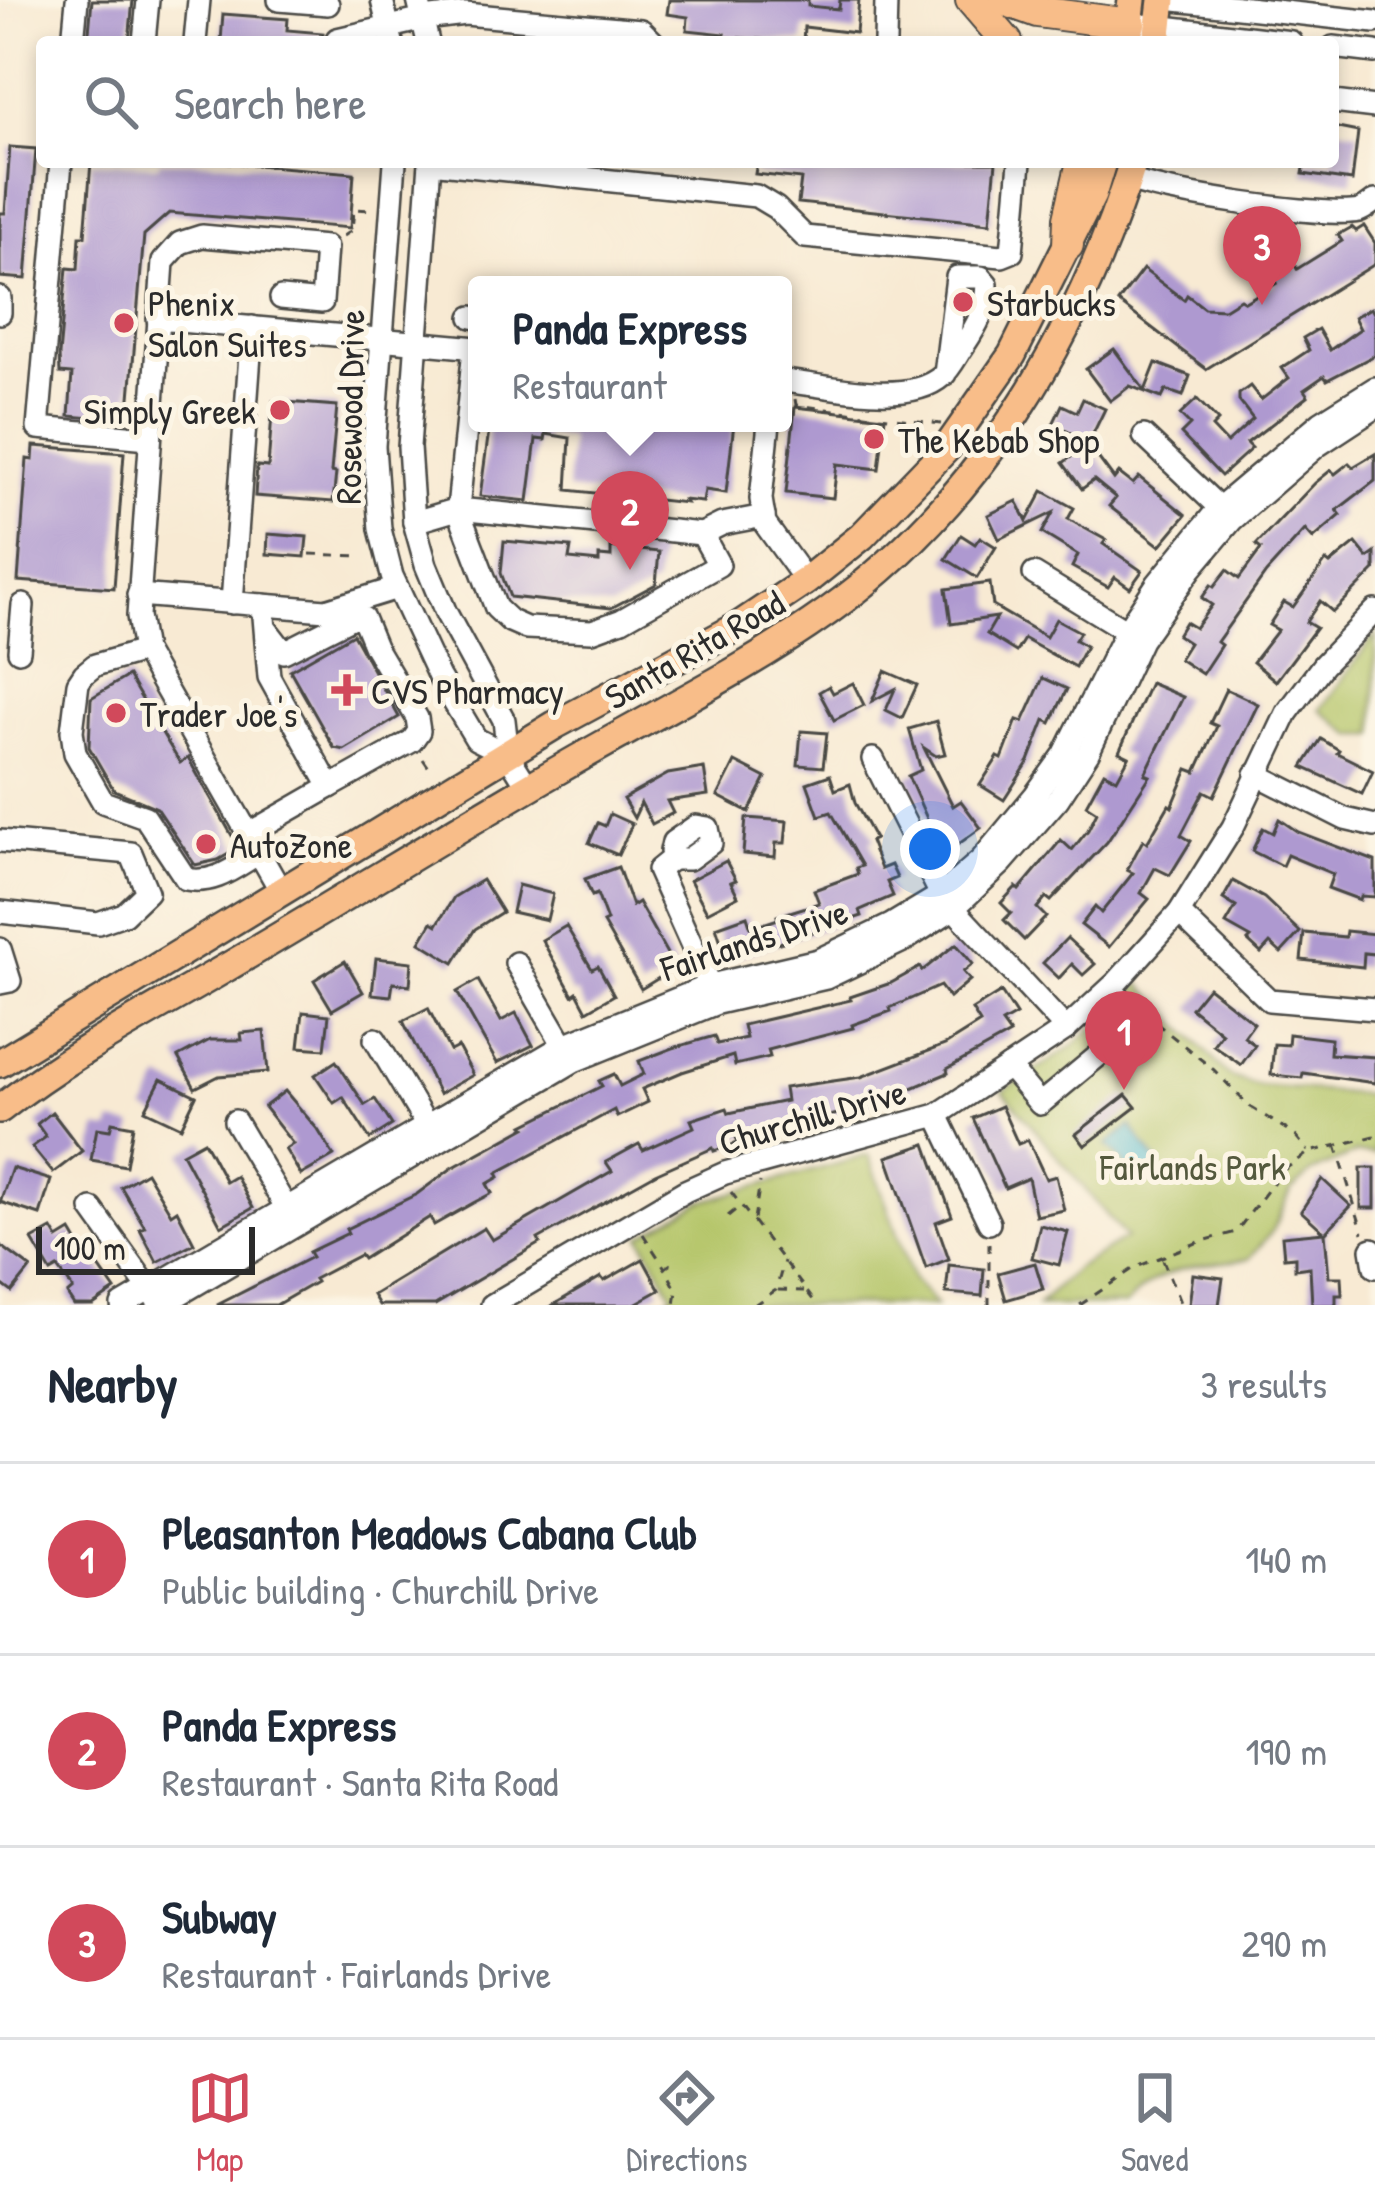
<!DOCTYPE html>
<meta charset="utf-8">
<style>
body{margin:0;font-family:"Patrick Hand",sans-serif;background:#f2f2f3;color:#1f2937}
.scale{position:absolute;left:36px;bottom:30px;width:219px;box-sizing:border-box;padding-left:12px;border:6px solid #2b2b2b;border-top:0;font-size:33px;line-height:42px;white-space:nowrap;color:#2b2b2b;-webkit-text-stroke:9px #fcf5e5;paint-order:stroke}
.you{position:absolute;left:930px;top:849px;width:42px;height:42px;margin:-30px;border:9px solid #fff;border-radius:50%;background:#1a73e8;box-shadow:0 0 0 18px #1a73e833}
.badge{display:grid;place-items:center;width:78px;height:78px;border-radius:50%;background:#d1495b;color:#fff;font-size:39px;font-weight:700}
.pin{position:absolute;translate:-50% -99px;filter:drop-shadow(0 3px 6px #0008)}
.pin::after{content:'';position:absolute;top:63px;width:42px;height:36px;background:inherit;clip-path:polygon(0 0,100% 0,50% 100%)}
.popup{position:absolute;left:468px;top:276px;width:324px;height:156px;box-sizing:border-box;display:grid;place-content:center;border-radius:12px;background:#fff;filter:drop-shadow(0 3px 9px #0005);font-size:39px;white-space:nowrap;color:#747a83}
.popup b{font-size:45px;color:#1f2937}
.popup::after{content:'';position:absolute;left:50%;top:100%;margin-left:-24px;border:24px solid transparent;border-top-color:#fff}
.list{margin:0;padding:0;list-style:none}
h2{display:flex;justify-content:space-between;align-items:center;height:156px;margin:0;padding:0 48px;font-size:51px}
h2 small{font-size:39px;font-weight:400;color:#747a83}
.list li{display:grid;grid-template-columns:78px 1fr auto;gap:36px;align-items:center;box-sizing:border-box;height:192px;padding:0 48px;border-top:3px solid #e0e1e3}
.list b{display:block;font-size:45px;white-space:nowrap}
.list p{margin:0;font-size:39px;white-space:nowrap;color:#747a83}
.list em{font-size:39px;font-style:normal;color:#747a83}
.icon{flex:none;width:66px;height:66px;fill:none;stroke:currentColor;stroke-width:2;stroke-linecap:round;stroke-linejoin:round}
.map{position:relative;flex:none;width:1375px;height:1305px;overflow:hidden}
.search{position:absolute;background:#fff;box-shadow:0 6px 18px #0003;left:36px;right:36px;top:36px;height:132px;display:flex;align-items:center;gap:30px;box-sizing:border-box;padding:0 42px;border-radius:12px;color:#747a83;font-size:45px}
.sheet{height:732px;background:#fff}
nav{display:flex;justify-content:space-around;align-items:center;box-sizing:border-box;height:168px;border-top:3px solid #e0e1e3;background:#fff;font-size:33px;color:#747a83}
nav a{display:grid;justify-items:center;gap:6px}
nav .on{color:#d1495b}
.map>svg:first-child{display:block}
.green{fill:#b4c568;stroke:#70784a;stroke-width:3}
.water{fill:#50b7ce;stroke:#3e717c;stroke-width:3}
.building{fill:#ae99d0}
.lines{fill:none;stroke-linecap:round;stroke-linejoin:round}
.minor-casing{stroke:#4a4844;stroke-width:26}
.major-casing{stroke:#4a4844;stroke-width:32}
.highway-casing{stroke:#4a4844;stroke-width:34}
.path{stroke:#4a4844;stroke-width:3;stroke-dasharray:9 9;stroke-linecap:butt}
.minor{stroke:#fff;stroke-width:21}
.major{stroke:#f8bd89;stroke-width:27}
.highway{stroke:#f8bd89;stroke-width:30}
.poi-dot{fill:#d1495b;stroke:#fcf5e5;stroke-width:4.5}
.labels{text-anchor:middle;dominant-baseline:central;stroke-width:10;stroke-linejoin:round;paint-order:stroke}
.poi-label{font-size:36px;fill:#2b2b2b;stroke:#fcf5e5;text-anchor:start}
.street-label{font-size:36px;fill:#2b2b2b;stroke:#fcf5e5}
.park-label{font-size:36px;fill:#54593d;stroke:#fcf5e5}
</style>
<div class="map">
<svg width="1375" height="1305" viewBox="0 0 1375 1305">
<rect width="100%" height="100%" fill="#fcf5e5"/>
<filter id="ink" filterUnits="userSpaceOnUse"><feTurbulence type="fractalNoise" baseFrequency=".00833" numOctaves="2"/><feDisplacementMap in="SourceGraphic" scale="24" xChannelSelector="R" yChannelSelector="G"/><feConvolveMatrix kernelMatrix="1 2 1 2 8 2 1 2 1" color-interpolation-filters="sRGB"/></filter>
<filter id="wash" filterUnits="userSpaceOnUse"><feTurbulence type="fractalNoise" baseFrequency=".004" numOctaves="4" result="noise"/><feDisplacementMap in="SourceGraphic" scale="48" xChannelSelector="R" yChannelSelector="G"/><feGaussianBlur stdDeviation="2.7" result="paint"/><feColorMatrix in="noise" values="0 0 0 0 0 0 0 0 0 0 0 0 0 0 0 0 0 1.4 0 .05"/><feComposite in="paint" operator="in"/></filter>
<g filter="url(#wash)">
<rect width="100%" height="100%" fill="#f8ead3"/>
<g class="green">
<path d="M1375,634V735H1353L1320,710Z"/>
<path d="M1140,983L1230,1077L1259,1086L1375,1095V1154L1356,1153L1312,1172L1291,1191L1273,1230L1249,1259C1199,1266 1161,1264 1126,1305H1038L1077,1268L1126,1238L1003,1091L1073,1046Z"/>
<path d="M869,1155L913,1280L936,1305H657L673,1295L641,1236L701,1202Z"/>
</g>
<path class="water" d="M1131,1126L1160,1167L1141,1182L1107,1145Z"/>
<g id="blocks">
<g class="building">
<path d="M92,0H133L129,42H88Z"/>
<path d="M669,0H808V6L839,9L840,0H859L856,33L804,27L803,42L724,37L725,34L687,30L688,17L667,14Z"/>
<path d="M223,14L288,19L287,30L323,33L322,42H221Z"/>
<path d="M1333,127L1358,132L1352,181L1303,174L1305,162H1333Z"/>
<path d="M10,147L36,149L26,279L0,277V213H5Z"/>
<path d="M91,162L159,166V162H221L354,173L350,228L169,213L144,235L128,421L69,416L72,374L60,373L59,355L67,268L78,269L80,236H85Z"/>
<path d="M757,162H996L990,223L798,203L801,179L755,174Z"/>
<path d="M1364,226L1375,243V264L1206,369L1118,302L1143,269L1184,300L1187,295L1204,308L1224,309L1240,299L1245,302L1277,283L1272,275L1293,262L1297,269L1342,241L1338,235L1352,227L1356,231Z"/>
<path d="M1371,308L1375,315V355L1327,380L1324,376L1304,390L1308,396L1247,443L1252,448L1221,476L1181,434L1190,425L1180,415L1197,399L1218,421L1212,427L1227,443L1253,419L1239,401V394L1250,386L1261,400L1289,378L1282,368L1309,350L1303,338L1318,329L1330,350L1360,329L1354,317Z"/>
<path d="M1114,349L1145,391L1156,363L1190,376L1183,396L1166,390L1162,398L1130,386L1110,401L1086,369Z"/>
<path d="M1083,399L1105,409L1089,442L1053,424L1062,405L1077,412Z"/>
<path d="M273,401L337,406L331,472L336,473L333,502L255,496L257,466L268,467Z"/>
<path d="M795,407L885,417L879,469L837,464L833,498L786,493Z"/>
<path d="M490,423H734L726,493L705,490L703,502L684,500L686,503L567,490L570,438L546,434L545,440L536,439L528,501L480,496Z"/>
<path d="M1088,444L1114,479L1119,473L1133,484L1139,477L1186,515L1160,546L1109,506L1116,498L1094,480L1082,489L1063,463Z"/>
<path d="M34,446L124,453L114,588L18,581L27,459L33,460Z"/>
<path d="M1375,454V481L1337,510L1341,515L1313,539L1305,530L1266,573L1217,642L1221,645L1202,674L1179,659L1189,643L1177,635L1185,622L1195,628L1212,605L1202,598L1211,585L1214,587L1227,570L1239,579L1261,549L1256,545L1315,483L1331,470L1335,474L1349,463L1353,467Z"/>
<path d="M1043,491L1074,508L1068,519L1106,540L1103,544L1142,571L1130,588L1115,577L1108,587L1072,567L1078,555L1042,533L1053,513L999,539L988,515L1017,501L1027,521Z"/>
<path d="M268,534L307,537L305,557L267,554Z"/>
<path d="M961,535L975,544L980,537L996,547L977,578L946,559Z"/>
<path d="M504,541L571,547L569,559L599,562V556L611,557V547L659,552L656,584L611,608L510,597L501,573Z"/>
<path d="M1356,543L1368,558L1375,553V570L1333,612L1320,601L1306,622L1316,628L1276,681L1253,662L1278,630L1269,625L1284,602L1293,607L1326,561L1330,564Z"/>
<path d="M990,583L993,606L1046,637L1056,619L1080,632L1075,640L1086,646L1075,667L1024,639L1016,652L987,634L997,617L951,624L946,589Z"/>
<path d="M353,634L399,717L344,750L334,748L290,670Z"/>
<path d="M885,671L917,685L902,718L886,710L895,689L872,701Z"/>
<path d="M128,676L180,763L188,758L239,848L218,860L195,865L157,808L114,790L89,747L91,698Z"/>
<path d="M1043,678L1067,689L1051,723L1045,720L1029,761L1004,800L980,785L998,757L1002,759L1017,720L1023,722Z"/>
<path d="M853,683L864,705L834,720L819,692L829,686L833,693Z"/>
<path d="M1150,683L1183,697L1145,774L1150,776L1107,842L1051,901L1046,897L1037,908L1046,917L1024,940L1004,920L1011,913L1001,903L1016,887L1019,890L1061,840L1072,850L1088,830L1097,812L1086,805L1104,772L1117,779L1129,757L1119,752Z"/>
<path d="M1226,689L1258,704L1214,796L1204,791L1181,835L1191,841L1183,854L1170,875L1155,868L1141,893L1149,899L1109,947L1081,925L1095,907L1101,913L1133,873L1127,870L1143,840L1147,843L1169,805L1172,807L1188,769L1196,772L1217,726L1210,723Z"/>
<path d="M936,721L945,754L936,756L924,748L953,806L961,801L981,828L949,851L929,823L908,776L921,770L909,729Z"/>
<path d="M801,731L827,733L823,767L798,765Z"/>
<path d="M1321,739L1339,750L1337,753L1373,771L1362,794L1303,767Z"/>
<path d="M735,762L766,778L749,812L718,796Z"/>
<path d="M704,768L708,795L667,801L673,813L652,824L641,803L634,818L623,799L668,774Z"/>
<path d="M830,775L835,790L850,784L855,803L875,839L870,841L881,869L891,865L897,878L887,882L893,896L860,910L862,916L727,960L716,927L747,916L751,928L778,919L777,916L819,903L814,890L858,874L856,868L862,866L831,812L819,816L807,783Z"/>
<path d="M610,814L632,824L618,855L589,843L598,823L605,826Z"/>
<path d="M746,818L787,821L785,843H776L775,857L743,854Z"/>
<path d="M1279,819L1298,832L1375,861V897L1361,896L1360,900L1328,888L1333,874L1287,855L1282,866L1252,851L1263,828L1273,833Z"/>
<path d="M726,861L736,880L731,882L738,896L707,912L690,880Z"/>
<path d="M618,867L632,906L638,902L675,968L641,989L603,923L607,921L597,894L592,896L585,879Z"/>
<path d="M482,880L502,912L475,929L454,963L420,942L432,922L437,925L454,897Z"/>
<path d="M1233,881L1264,898L1300,932L1281,953L1270,943L1261,953L1248,941L1251,938L1226,924L1236,907L1223,899Z"/>
<path d="M518,885L553,894L547,920L512,912Z"/>
<path d="M566,926L592,969L598,966L614,995L587,1011L577,992L573,995L542,940Z"/>
<path d="M1346,931L1375,934V954L1364,953L1363,967L1301,960L1304,933L1345,937Z"/>
<path d="M1067,938L1095,964L1083,975L1072,964L1059,978L1043,963Z"/>
<path d="M956,944L973,964L963,972L970,980L949,998L940,986L890,1008L891,1011L852,1025L853,1028L768,1050L770,1057L735,1065L733,1056L682,1072L642,1089L648,1102L617,1117L614,1110L497,1173L499,1177L487,1184L492,1193L473,1203L434,1225L430,1217L363,1259L360,1255L314,1279L316,1282L276,1305H217L312,1257L309,1252L348,1233L346,1229L417,1194L452,1168L526,1127L524,1125L602,1086L599,1081L614,1074L620,1086L644,1074L639,1061L673,1048L714,1036L717,1044L746,1038L743,1025L851,1000L850,997L891,983L920,967L922,971Z"/>
<path d="M376,958L412,962L410,985L393,983L391,996L372,994Z"/>
<path d="M345,961L363,992L332,1010L314,980Z"/>
<path d="M478,980L501,1021L516,1013L533,1045L497,1063L457,992Z"/>
<path d="M1208,987L1254,1023L1244,1037L1255,1045L1241,1065L1213,1045L1222,1033L1191,1008Z"/>
<path d="M1001,992L1016,1015L1002,1023L1010,1034L947,1069L948,1073L869,1106L826,1117V1121L736,1137L738,1143L714,1151L713,1148L655,1174L538,1239L540,1243L435,1305H379L373,1295L484,1228L492,1240L612,1171L606,1162L639,1144L643,1150L694,1127L691,1120L727,1108L729,1113L786,1101L784,1088L861,1077L945,1045L980,1023L972,1010Z"/>
<path d="M428,1008L450,1051L458,1047L473,1075L439,1094L403,1021Z"/>
<path d="M303,1012L329,1015L325,1049L299,1047Z"/>
<path d="M264,1031L268,1072L219,1076L195,1088L178,1057L210,1040H242L241,1033Z"/>
<path d="M1289,1034L1331,1039L1330,1054L1375,1057V1083L1303,1073L1302,1078L1271,1075L1274,1044L1288,1045Z"/>
<path d="M336,1061L365,1105L375,1099L392,1125L370,1139L343,1097L334,1103L315,1075Z"/>
<path d="M161,1079L196,1096L181,1127L145,1110Z"/>
<path d="M285,1091L318,1130L334,1156L301,1175L285,1149L293,1144L264,1107Z"/>
<path d="M1126,1095L1136,1107L1085,1146L1076,1134Z"/>
<path d="M1001,1106L1018,1144L1028,1140L1046,1179L1056,1176L1064,1210L1036,1216L1028,1178L1005,1188L973,1118Z"/>
<path d="M52,1112L82,1151L53,1173L32,1147L46,1137L37,1124Z"/>
<path d="M112,1122L133,1126L126,1166L91,1160L97,1128L110,1130Z"/>
<path d="M204,1141L226,1182L236,1176L253,1208L221,1226L182,1153Z"/>
<path d="M926,1144L952,1216L936,1222L949,1259L926,1268L887,1157Z"/>
<path d="M12,1168L51,1180L40,1215L0,1202Z"/>
<rect x="1361" y="1168" width="14" height="40"/>
<path d="M146,1172L171,1214L177,1210L194,1243L157,1262L140,1229L145,1227L121,1187Z"/>
<path d="M1322,1179L1351,1206L1325,1233L1329,1277H1341L1342,1295H1336V1305H1312L1310,1267L1295,1269V1257L1284,1258L1282,1236L1324,1232L1301,1211Z"/>
<path d="M1040,1225L1068,1232L1059,1265L1032,1258Z"/>
<path d="M52,1229L58,1239L71,1231L90,1263L94,1260L115,1290L93,1305H74L67,1294L73,1289L58,1268L51,1272L32,1240Z"/>
<path d="M0,1245L31,1268L12,1292L0,1283Z"/>
<path d="M643,1259L660,1290L633,1305H553L601,1277L604,1281Z"/>
<path d="M1035,1263L1043,1289L1006,1300L998,1273Z"/>
<path d="M949,1265L984,1269L982,1296L946,1293Z"/>
<path d="M1193,1274L1223,1278L1219,1305H1189Z"/>
</g>
</g>
</g>
<g filter="url(#ink)">
<use href="#blocks" fill-opacity="0" stroke="#4a4844" stroke-width="3"/>
<g class="lines">
<g class="minor-casing">
<g id="minor">
<path d="M279,0L328,4"/>
<path d="M382,0L392,42"/>
<path d="M418,0L428,42"/>
<path d="M1175,0L1375,22"/>
<path d="M1148,25L1291,42"/>
<path d="M337,39L424,19L465,14L641,30L653,42"/>
<path d="M73,42L77,0"/>
<path d="M144,42L148,0"/>
<path d="M195,42L199,0"/>
<path d="M885,42L886,0"/>
<path d="M1333,47L1375,52"/>
<path d="M1333,102L1375,107"/>
<path d="M61,162L38,428L149,438"/>
<path d="M395,162L374,446L380,529L392,576L439,677L476,739L508,755"/>
<path d="M1128,179C1159,194 1327,218 1359,211C1363,210 1372,203 1375,201"/>
<path d="M0,298V313"/>
<path d="M281,298L322,302L326,247L202,236L180,243L163,262L138,616L144,651L282,893"/>
<path d="M472,317L477,318"/>
<path d="M158,319L477,348"/>
<path d="M474,348L458,509L496,608L510,621L526,628L592,631L622,620L719,565L702,534"/>
<path d="M783,381C826,385 907,407 942,376C951,368 957,355 964,345C978,324 986,309 987,284L981,277H957L945,374"/>
<path d="M769,423L761,499L765,524L806,581"/>
<path d="M1144,436L1227,515"/>
<path d="M414,522L458,509L702,534L722,524L764,516"/>
<path d="M1034,574L1135,636"/>
<path d="M138,595L326,610L397,588"/>
<path d="M232,603L252,327"/>
<path d="M267,630L284,652L353,617L363,618L375,647L417,718L419,731L412,741L330,787"/>
<path d="M19,651L23,605"/>
<path d="M144,651L95,665L84,674L78,683L72,731L75,753L103,802L145,817L186,879C215,885 235,867 259,853"/>
<path d="M873,759L941,895L1066,1029"/>
<path d="M1256,774L1345,819L1375,826"/>
<path d="M528,787L508,755L504,720L446,613L426,565L414,522L409,447L430,162L756,196L776,208L805,237L1002,256L1012,252L1020,162"/>
<path d="M696,826L708,828L711,843L689,859H676L671,851L673,842Z"/>
<path d="M248,834L330,787L269,677L263,605"/>
<path d="M0,841L131,853L147,892L124,914L98,923L0,912"/>
<path d="M674,857L658,870L715,997"/>
<path d="M1179,913L1269,1000L1375,1009"/>
<path d="M0,949L10,981L0,983"/>
<path d="M516,963L570,1056"/>
<path d="M375,1039L433,1136"/>
<path d="M1009,1067L1040,1104L1139,1022L1111,988"/>
<path d="M937,1115L989,1223"/>
<path d="M235,1121L293,1219"/>
<path d="M92,1209L157,1300"/>
<path d="M1372,1249L1375,1267"/>
<path d="M122,1305L564,1045L711,985L818,960L891,925L941,895L981,860L1035,795L1064,755L1126,631L1157,584L1219,508L1321,422L1375,388"/>
<path d="M161,1305L574,1061L717,1003L826,978L905,940L954,908L1002,863L1058,799L1088,753L1141,640L1191,569L1232,520L1317,446L1375,408"/>
<path d="M492,1305L685,1191L725,1173L937,1115L1066,1029L1117,982L1179,913L1233,827L1287,713L1323,665L1375,611"/>
</g>
</g>
<g class="major-casing">
<g id="major">
<path d="M1127,42L1132,0"/>
<path d="M1157,42L1162,0"/>
<path d="M0,1063L555,725L737,627L806,581L862,536L947,448L1012,355L1092,195L1102,162"/>
<path d="M0,1109C68,1055 149,1013 224,969C336,904 447,834 560,769C649,717 743,672 827,612C981,502 1077,339 1133,162"/>
</g>
</g>
<g class="highway-casing">
<g id="highway">
<path d="M971,0L1007,42"/>
<path d="M1004,0L1037,12L1130,24"/>
<path d="M1068,245L1069,218L1082,162"/>
</g>
</g>
<g class="path">
<path d="M343,236L352,230L354,209L372,210"/>
<path d="M795,399L796,405L941,424"/>
<path d="M310,554L358,556"/>
<path d="M423,759L432,772"/>
<path d="M1156,1023L1214,1070L1250,1107L1294,1134L1308,1151"/>
<path d="M1336,1145L1363,1233"/>
<path d="M731,1192L817,1305"/>
<path d="M728,1216L739,1207"/>
<path d="M754,1219L760,1182"/>
<path d="M643,1234L665,1268"/>
<path d="M989,1243V1305"/>
<path d="M1163,1260L1181,1305"/>
<path d="M671,1264L665,1268L677,1291L675,1305"/>
<path d="M778,1290L804,1291"/>
<path d="M754,1305L776,1290L784,1261"/>
<path d="M1080,1305L1134,1268L1199,1242L1236,1232L1282,1171L1310,1152L1375,1136"/>
</g>
<use href="#minor" class="minor"/>
<use href="#major" class="major"/>
<use href="#highway" class="highway"/>
</g>
</g>
<g class="poi-dot">
<circle cx="963" cy="302" r="12"/>
<circle cx="124" cy="323" r="12"/>
<circle cx="280" cy="410" r="12"/>
<circle cx="874" cy="439" r="12"/>
<path d="M341 672h12v12h12v12h-12v12h-12v-12h-12v-12h12z"/>
<circle cx="116" cy="713" r="12"/>
<circle cx="206" cy="844" r="12"/>
</g>
<g class="labels">
<g class="poi-label">
<text x="148" y="302">Phenix<tspan x="148" dy="41">Salon Suites</tspan></text>
<text x="987" y="302">Starbucks</text>
<text x="256" y="410" text-anchor="end">Simply Greek</text>
<text x="898" y="439">The Kebab Shop</text>
<text x="371" y="690">CVS Pharmacy</text>
<text x="140" y="713">Trader Joe's</text>
<text x="230" y="844">AutoZone</text>
</g>
<g class="street-label">
<text transform="translate(349 407) rotate(-89)">Rosewood Drive</text>
<text transform="translate(694 649) rotate(-30)">Santa Rita Road</text>
<text transform="translate(754 939) rotate(-18)">Fairlands Drive</text>
<text transform="translate(812 1116) rotate(-16)">Churchill Drive</text>
</g>
<g class="park-label">
<text x="1193" y="1166">Fairlands Park</text>
</g>
</g>
</svg>
<div class="scale">100 m</div>
<div class="you"></div>
<div class="pin badge" style="left:1124px;top:1090px">1</div>
<div class="pin badge" style="left:630px;top:570px">2</div>
<div class="popup"><b>Panda Express</b>Restaurant</div>
<div class="pin badge" style="left:1262px;top:305px">3</div>
<div class="search"><svg class="icon" aria-label="search" viewBox="0 0 24 24"><circle cx="10" cy="10" r="6"/><path d="M15 15l6 6"/></svg>Search here</div>
</div>
<section class="sheet">
<h2>Nearby<small>3 results</small></h2>
<ul class="list">
<li><span class="badge">1</span><div><b>Pleasanton Meadows Cabana Club</b><p>Public building · Churchill Drive</p></div><em>140 m</em></li>
<li><span class="badge">2</span><div><b>Panda Express</b><p>Restaurant · Santa Rita Road</p></div><em>190 m</em></li>
<li><span class="badge">3</span><div><b>Subway</b><p>Restaurant · Fairlands Drive</p></div><em>290 m</em></li>
</ul>
</section>
<nav>
<a class="on"><svg class="icon" aria-label="map" viewBox="0 0 24 24"><path d="M3 6l6-2 6 2 6-2v14l-6 2-6-2-6 2zM9 4v14M15 6v14"/></svg>Map</a>
<a><svg class="icon" aria-label="directions" viewBox="0 0 24 24"><path d="M12 3l9 9-9 9-9-9zM9 14v-3h6M13 9l2 2-2 2"/></svg>Directions</a>
<a><svg class="icon" aria-label="saved" viewBox="0 0 24 24"><path d="M7 4h10v16l-5-4-5 4z"/></svg>Saved</a>
</nav>
